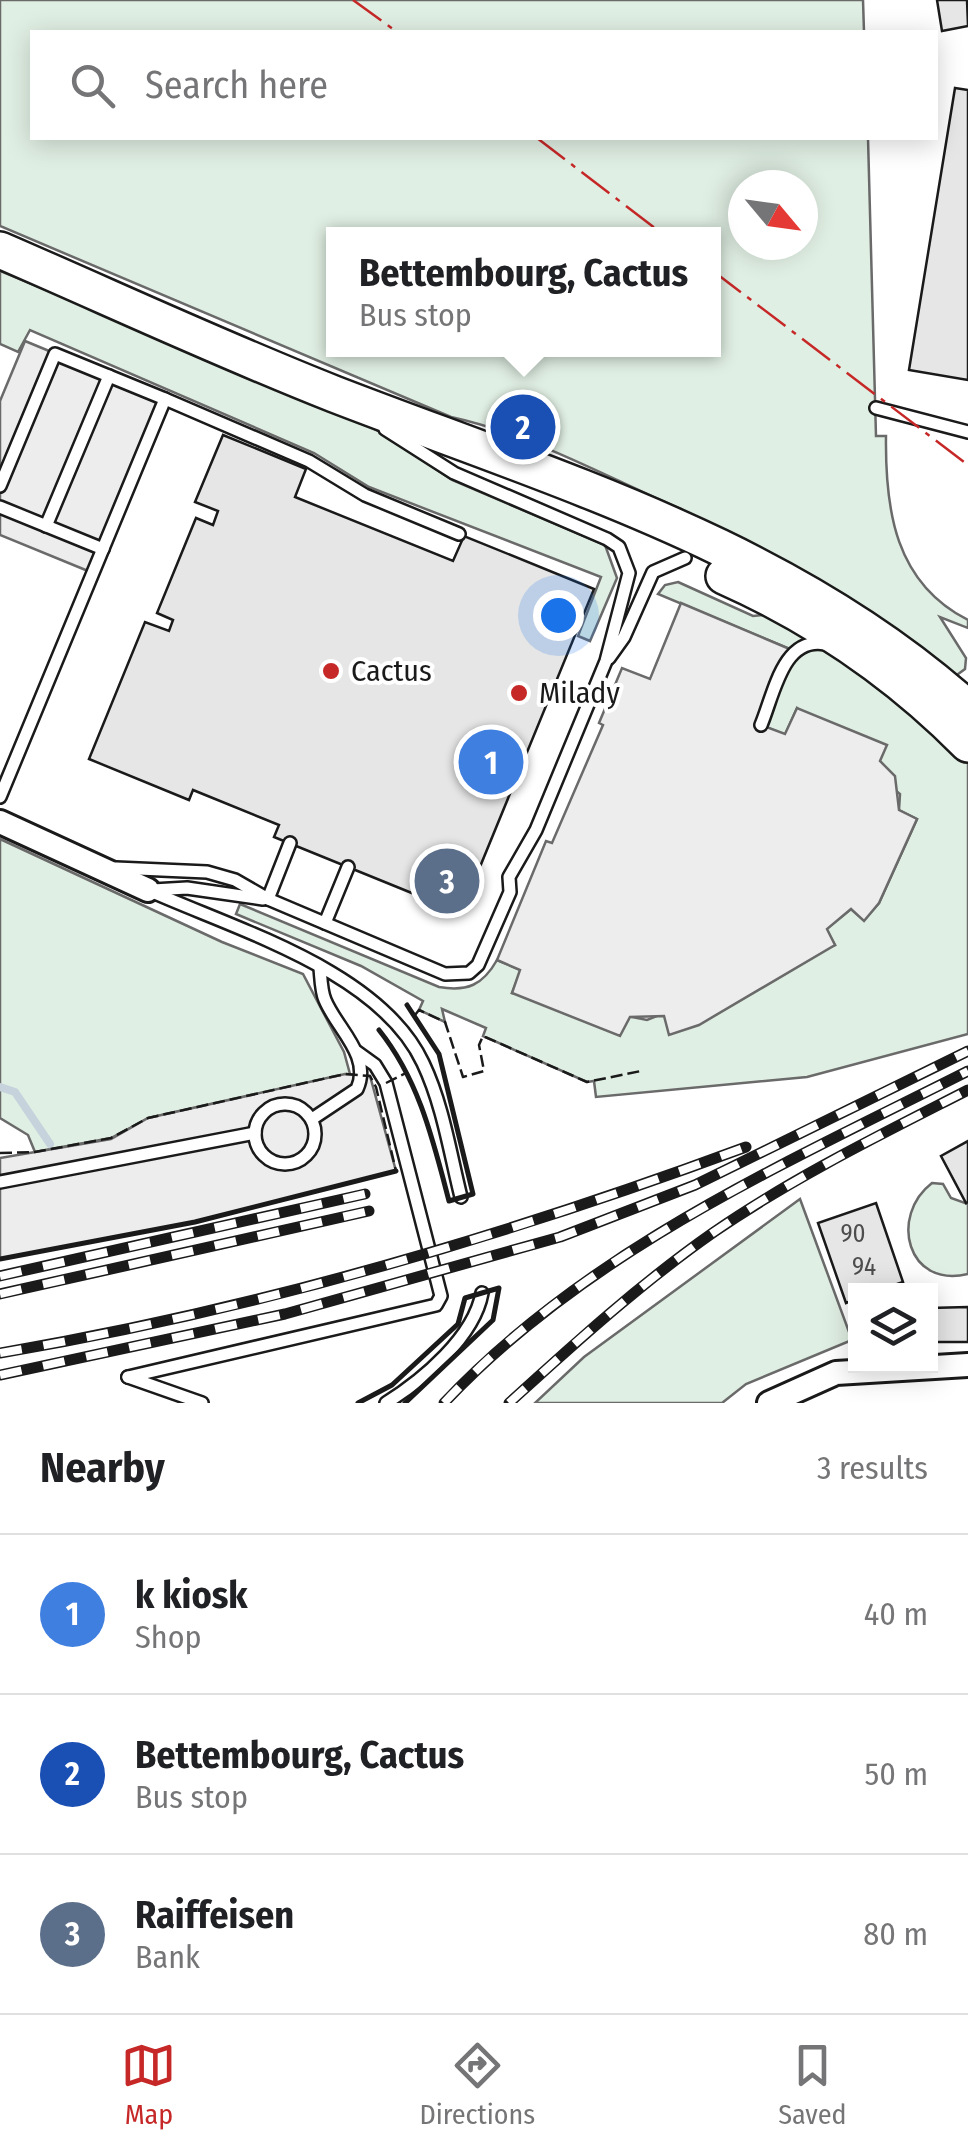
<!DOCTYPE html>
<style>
body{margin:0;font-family:"Fira Sans Condensed",sans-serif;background:#f2f2f2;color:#202124}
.controls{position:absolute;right:30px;bottom:30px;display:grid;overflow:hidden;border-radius:0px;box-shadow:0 5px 25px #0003}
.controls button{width:90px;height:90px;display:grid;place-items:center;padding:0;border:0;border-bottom:2px solid #e0e0e0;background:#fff;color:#202124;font:50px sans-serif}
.compass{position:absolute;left:728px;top:170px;width:90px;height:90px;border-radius:50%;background:#fff;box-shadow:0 5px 25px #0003;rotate:119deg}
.you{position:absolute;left:558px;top:615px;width:35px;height:35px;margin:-25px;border:8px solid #fff;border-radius:50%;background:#1a73e8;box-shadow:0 0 0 15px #1a73e833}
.badge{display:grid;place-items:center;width:65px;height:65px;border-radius:50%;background:#c62828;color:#fff;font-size:32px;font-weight:700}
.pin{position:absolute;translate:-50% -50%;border:5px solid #fff;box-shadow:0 2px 10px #0006}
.popup{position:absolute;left:326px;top:227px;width:395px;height:130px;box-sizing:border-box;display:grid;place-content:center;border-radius:0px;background:#fff;filter:drop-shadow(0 2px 8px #0005);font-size:32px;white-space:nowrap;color:#757577}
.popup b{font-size:38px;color:#202124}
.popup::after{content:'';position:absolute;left:50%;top:100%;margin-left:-20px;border:20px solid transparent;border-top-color:#fff}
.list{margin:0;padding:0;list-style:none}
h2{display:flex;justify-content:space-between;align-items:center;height:130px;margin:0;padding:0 40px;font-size:42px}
h2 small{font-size:32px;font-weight:400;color:#757577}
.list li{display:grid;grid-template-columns:65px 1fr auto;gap:30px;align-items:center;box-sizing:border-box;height:160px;padding:0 40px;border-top:2px solid #e0e0e0}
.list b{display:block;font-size:38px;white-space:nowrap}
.list p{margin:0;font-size:32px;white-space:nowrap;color:#757577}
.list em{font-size:32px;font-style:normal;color:#757577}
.icon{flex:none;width:55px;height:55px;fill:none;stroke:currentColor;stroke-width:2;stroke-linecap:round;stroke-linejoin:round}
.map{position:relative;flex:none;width:968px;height:1403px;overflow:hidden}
.search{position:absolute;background:#fff;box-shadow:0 5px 25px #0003;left:30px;right:30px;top:30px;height:110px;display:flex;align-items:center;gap:25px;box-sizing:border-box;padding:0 35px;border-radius:0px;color:#757577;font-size:38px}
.sheet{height:610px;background:#fff}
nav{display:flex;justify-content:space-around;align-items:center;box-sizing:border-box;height:140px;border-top:2px solid #e0e0e0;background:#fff;font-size:28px;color:#757577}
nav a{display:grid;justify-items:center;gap:5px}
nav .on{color:#c62828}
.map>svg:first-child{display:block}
.green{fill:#e0efe3;stroke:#6a6a6a;stroke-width:2.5;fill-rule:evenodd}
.parking{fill:#ededed;stroke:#6a6a6a;stroke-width:2.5}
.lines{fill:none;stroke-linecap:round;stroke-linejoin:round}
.stream{stroke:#c6d2dc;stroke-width:8}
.building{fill:#e6e6e6;stroke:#1a1a1a;stroke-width:2.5}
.service-casing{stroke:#1a1a1a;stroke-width:16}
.minor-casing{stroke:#1a1a1a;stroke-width:28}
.primary-casing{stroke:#1a1a1a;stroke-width:40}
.service{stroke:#fff;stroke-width:11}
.minor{stroke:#fff;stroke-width:22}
.primary{stroke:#fff;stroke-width:35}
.rail-casing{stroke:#1a1a1a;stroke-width:11}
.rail{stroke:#fff;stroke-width:8;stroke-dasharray:22;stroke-linecap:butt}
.fence{stroke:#1a1a1a;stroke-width:2.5;stroke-dasharray:12 5;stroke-linecap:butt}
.wall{stroke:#1a1a1a;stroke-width:5}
.power{stroke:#c62828;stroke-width:2.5;stroke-dasharray:35 8 5 8;stroke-linecap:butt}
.poi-dot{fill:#c62828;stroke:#fff;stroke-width:4}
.labels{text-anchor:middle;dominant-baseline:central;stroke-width:8;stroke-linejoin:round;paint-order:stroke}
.number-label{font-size:25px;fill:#4d4d4d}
.poi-label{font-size:30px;fill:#1a1a1a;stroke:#fff;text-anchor:start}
</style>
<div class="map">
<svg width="968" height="1403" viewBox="0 0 968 1403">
<rect width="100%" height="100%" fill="#fff"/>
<g class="green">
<path d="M0,0H863L864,32H32V138H868L876,436H886C885,510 895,583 968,620V628L940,617L966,658L965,669L954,677L677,519L681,509C604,476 533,435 451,417L0,226ZM743,185H803V245H743ZM333,235H713V350H333Z"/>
<path d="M0,271L332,408L380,432L452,480L605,545L617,578L590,641L578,636L601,577L369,487L314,453L30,330L18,352L0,344Z"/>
<path d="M678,582L753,616L763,615L805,627L807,642H822L968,757V1034L807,1077L596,1097L594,1081L587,1082L483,1036L486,1028L442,1009L445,1022L419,1010L423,1001L361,966L236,914L240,904L439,987C467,992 483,985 497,960L521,970L512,993L647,1020L835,945L826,929L851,909L864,920L879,903L917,819L899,810L900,794L797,708L785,735L761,725L792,650L658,594L665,585Z"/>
<path d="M0,839L222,942L303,974L344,1052L350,1074L149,1118L111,1138L35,1152L28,1135L0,1118Z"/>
<path d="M932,1183L943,1184L951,1198L968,1204V1274C907,1289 889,1216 932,1183Z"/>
<path d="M800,1199L852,1340L746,1384L722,1403H535L584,1357Z"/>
</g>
<g class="parking">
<path d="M25,341L165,399L93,573L0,535V401Z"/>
<path d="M681,603L792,650L761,725L785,734L797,708L887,745L880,761L895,776L899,810L917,819L879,903L864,921L851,909L827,929L835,945L699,1025L669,1035L664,1016L630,1017L620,1036L512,993L520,970L497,960L546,841L552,843L603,725L599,723L622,668L650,679Z"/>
<path d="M345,1074L370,1076L396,1171L195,1222L0,1259V1158L111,1139L148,1118Z"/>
</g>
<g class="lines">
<path class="stream" d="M0,1087L15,1092L50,1144"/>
</g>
<g class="building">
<path d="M937,0H967L968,26L942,31Z"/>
<path d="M955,88L968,90V380L909,370Z"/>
<path d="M223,435L306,469L295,497L453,561L464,536L594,589L461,913L274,837L279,825L193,790L189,800L89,759L145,622L169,631L173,620L157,613L196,518L213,525L218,511L195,502Z"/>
<path d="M968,1141V1202L966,1203L941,1156Z"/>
<path d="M876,1203L903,1282L880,1290H856V1299L846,1303L818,1223Z"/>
<path d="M968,1307V1342H930V1308Z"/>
</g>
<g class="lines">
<g class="service-casing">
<g id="service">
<path d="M165,399L309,461L365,495L459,534"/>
<path d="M876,408L968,432"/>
<path d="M0,486L55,354L165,399L0,797"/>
<path d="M0,507L103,549"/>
<path d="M46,526L109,376"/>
<path d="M609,658L624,637L653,572L685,558"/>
<path d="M761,725C774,694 783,636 825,644"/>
<path d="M116,868L207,872L235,880L268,899L445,974L469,973L478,965L510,892L509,877L536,830L606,661L629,573L619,547L607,539L454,473L385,429"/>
<path d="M148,890C237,930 380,971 423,1063C443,1105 450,1153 461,1197"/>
<path d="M153,890L187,888L263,899"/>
<path d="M268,899L290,843"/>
<path d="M325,923L348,867"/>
<circle cx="285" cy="1134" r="30"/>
<path d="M312,1119L357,1089C372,1056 337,1029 325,1000C321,991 321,978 320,968"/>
<path d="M0,1182L255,1133"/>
<path d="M128,1377L436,1305L441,1296L386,1083L375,1065L357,1052"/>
<path d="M128,1377L202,1403"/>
<path d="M386,1403C423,1380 474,1337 482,1293"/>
</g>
</g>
<g class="minor-casing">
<g id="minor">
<path d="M0,822L148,890"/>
<path d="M769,1403L836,1373L968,1365"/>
</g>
</g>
<g class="primary-casing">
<g id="primary">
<path d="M0,250C111,298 222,350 334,394C554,479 790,548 968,709"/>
<path d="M724,576C816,617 897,672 968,744"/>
</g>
</g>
<use href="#service" class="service"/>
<use href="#minor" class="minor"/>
<use href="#primary" class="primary"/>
<g class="rail-casing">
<g id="rail">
<path d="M0,1276L365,1194"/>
<path d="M0,1294L369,1211"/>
<path d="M0,1353C255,1310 503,1237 746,1147"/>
<path d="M0,1375L285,1314L560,1237L695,1185L968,1051"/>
<path d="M444,1403C588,1250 784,1164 968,1071"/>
<path d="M509,1403C575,1343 641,1283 714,1232C794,1177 882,1134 968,1090"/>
</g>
</g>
<use href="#rail" class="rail"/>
<g class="fence">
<path d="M415,1015L419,1010L445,1022L463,1077L484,1071L479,1045L483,1036L587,1082L641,1071"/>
<path d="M386,1083L408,1072"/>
<path d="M0,1153L35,1152L111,1138L148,1118L345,1074L370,1076L376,1087L396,1171"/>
</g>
<g class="wall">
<path d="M379,1030C419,1080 433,1140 449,1201L473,1194L439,1054L407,1005"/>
<path d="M0,1259L195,1222L396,1171"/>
<path d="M358,1403L392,1385L458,1324L465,1298L499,1288L493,1320L405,1403"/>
</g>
<g class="power">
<path d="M353,0L397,32"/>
<path d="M537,138L664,235"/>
<path d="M713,271L968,465"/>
</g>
</g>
<g class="poi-dot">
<circle cx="331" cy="671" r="10"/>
<circle cx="519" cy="693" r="10"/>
</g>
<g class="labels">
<g class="number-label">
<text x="853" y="1234">90</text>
<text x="864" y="1267">94</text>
</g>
<g class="poi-label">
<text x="351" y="671">Cactus</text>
<text x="539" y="693">Milady</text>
</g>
</g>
</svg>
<div class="controls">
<button><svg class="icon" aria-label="layers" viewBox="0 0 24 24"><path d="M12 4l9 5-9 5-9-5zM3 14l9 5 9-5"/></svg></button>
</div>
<svg class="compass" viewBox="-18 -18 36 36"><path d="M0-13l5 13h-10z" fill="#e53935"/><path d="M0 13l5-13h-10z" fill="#757577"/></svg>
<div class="you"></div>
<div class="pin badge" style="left:491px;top:762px;background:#3f7fe0">1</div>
<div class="pin badge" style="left:523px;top:427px;background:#1a4fb4">2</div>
<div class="popup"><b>Bettembourg, Cactus</b>Bus stop</div>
<div class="pin badge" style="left:447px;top:881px;background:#5c6f8a">3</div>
<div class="search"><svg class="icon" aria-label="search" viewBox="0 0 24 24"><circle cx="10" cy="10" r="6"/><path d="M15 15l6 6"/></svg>Search here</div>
</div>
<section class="sheet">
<h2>Nearby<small>3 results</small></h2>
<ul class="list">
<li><span class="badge" style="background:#3f7fe0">1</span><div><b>k kiosk</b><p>Shop</p></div><em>40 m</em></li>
<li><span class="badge" style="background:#1a4fb4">2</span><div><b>Bettembourg, Cactus</b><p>Bus stop</p></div><em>50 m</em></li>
<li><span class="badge" style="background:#5c6f8a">3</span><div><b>Raiffeisen</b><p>Bank</p></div><em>80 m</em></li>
</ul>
</section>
<nav>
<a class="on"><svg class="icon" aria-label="map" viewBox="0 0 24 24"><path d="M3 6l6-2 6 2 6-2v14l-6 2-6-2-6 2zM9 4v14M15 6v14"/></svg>Map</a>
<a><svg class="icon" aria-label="directions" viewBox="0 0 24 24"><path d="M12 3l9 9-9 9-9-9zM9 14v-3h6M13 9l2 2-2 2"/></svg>Directions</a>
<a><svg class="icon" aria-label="saved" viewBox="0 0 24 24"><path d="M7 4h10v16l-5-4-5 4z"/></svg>Saved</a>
</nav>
